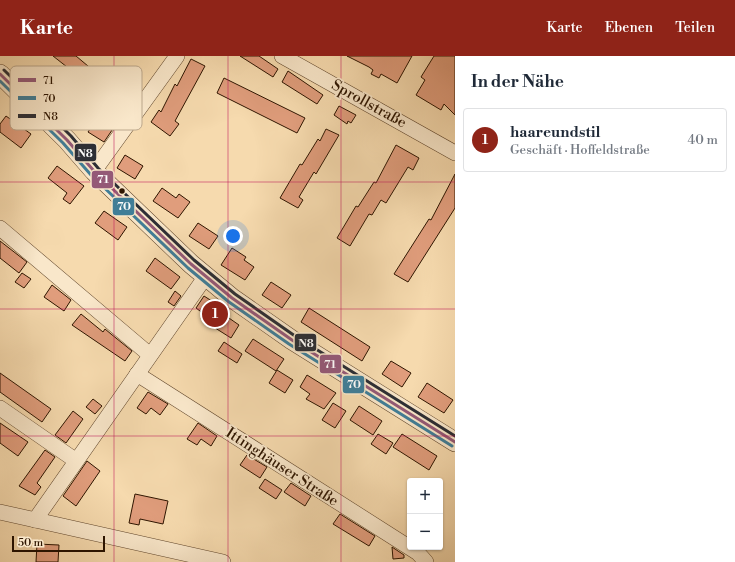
<!DOCTYPE html>
<html lang="de">
<meta charset="utf-8">
<style>
body{margin:0;font-family:"Libre Bodoni",serif;background:#f6f6f7;color:#1f2937}
.controls{position:absolute;right:12px;bottom:12px;display:grid;overflow:hidden;border-radius:4px;box-shadow:0 1px 3px #0004}
.controls button{width:36px;height:36px;display:grid;place-items:center;padding:0;border:0;border-bottom:1px solid #e0e1e3;background:#fff;color:#1f2937;font:20px sans-serif}
.scale{position:absolute;left:12px;bottom:10px;width:93px;box-sizing:border-box;padding-left:4px;border:2px solid #2e1500;border-top:0;font-size:11px;line-height:14px;white-space:nowrap;color:#2e1500;-webkit-text-stroke:3px #f9e7ca;paint-order:stroke}
.you{position:absolute;left:233px;top:180px;width:14px;height:14px;margin:-10px;border:3px solid #fff;border-radius:50%;background:#1a73e8;box-shadow:0 0 0 6px #1a73e833}
.badge{display:grid;place-items:center;width:26px;height:26px;border-radius:50%;background:#8f2418;color:#fff;font-size:13px;font-weight:700}
.pin{position:absolute;translate:-50% -50%;border:2px solid #fff;box-shadow:0 1px 4px #0006}
.list{margin:0;padding:0;list-style:none}
h2{display:flex;justify-content:space-between;align-items:center;height:52px;margin:0;padding:0 16px;font-size:17px}
h2 small{font-size:13px;font-weight:400;color:#747a83}
.list li{display:grid;grid-template-columns:26px 1fr auto;gap:12px;align-items:center;box-sizing:border-box;height:64px;margin:0 8px 8px;padding:0 8px;border:1px solid #e0e1e3;border-radius:4px}
.list b{display:block;font-size:15px;white-space:nowrap}
.list p{margin:0;font-size:13px;white-space:nowrap;color:#747a83}
.list em{font-size:13px;font-style:normal;color:#747a83}
.map{position:relative;flex:none;width:455px;height:506px;overflow:hidden}
header{display:flex;align-items:center;gap:24px;box-sizing:border-box;height:56px;padding:0 20px;background:#8f2418;color:#fff}
header strong{font-size:19px}
nav{display:flex;gap:22px;margin-inline-start:auto;font-size:14px}
main{display:flex}
aside{flex:1;background:#fff}
.map>svg:first-child{display:block}
.building{fill:#e09d7c;stroke:#2e1500}
.lines{fill:none;stroke-linecap:round;stroke-linejoin:round}
.minor-casing{stroke:#60462c;stroke-width:16}
.tertiary-casing{stroke:#60462c;stroke-width:20}
.minor{stroke:#f9e7ca;stroke-width:15}
.tertiary{stroke:#f9e7ca;stroke-width:19}
.bus-1-casing{stroke:#f9e7ca;stroke-width:6}
.bus-2-casing{stroke:#f9e7ca;stroke-width:6}
.bus-3-casing{stroke:#f9e7ca;stroke-width:6}
.bus-1{stroke:#945977;stroke-width:3}
.bus-2{stroke:#407e98;stroke-width:3}
.bus-3{stroke:#2c2e35;stroke-width:3}
.grid{fill:none;stroke:#c2185b;stroke-width:1;stroke-opacity:0.55}
.bus-dot{fill:#2e1500;stroke:#f9e7ca;stroke-width:1.5}
.labels{text-anchor:middle;dominant-baseline:central;stroke-width:3.5;stroke-linejoin:round;paint-order:stroke}
.street-label{font-size:15px;fill:#2e1500;stroke:#f9e7ca}
.key{fill:#f9e7ca;stroke:#bca88d;stroke-width:1}
.key-label{font-size:11px;fill:#2e1500}
.line-badge{stroke:#f9e7ca;stroke-width:1.5}
.badge-label{font-size:11px;text-anchor:middle;font-weight:bold;fill:#fff}
</style>
<header>
<strong>Karte</strong>
<nav><a>Karte</a><a>Ebenen</a><a>Teilen</a></nav>
</header>
<main>
<div class="map">
<svg width="455" height="506" viewBox="0 0 455 506">
<rect width="100%" height="100%" fill="#f6daae"/>
<filter id="stains"><feTurbulence type="fractalNoise" baseFrequency=".005" numOctaves="4"/><feColorMatrix values="0 0 0 0 .2 0 0 0 0 .09 0 0 0 0 .02 0 0 0 .5 -.17"/></filter>
<radialGradient id="worn" r=".72"><stop offset=".6" stop-color="#630" stop-opacity="0"/><stop offset="1" stop-color="#630" stop-opacity=".3"/></radialGradient>
<g class="building">
<path d="M53,0H76L131,46L104,86L88,76L109,44Z"/>
<path d="M240,0H259L278,13L273,21Z"/>
<path d="M347,0H412L397,27L381,18L379,22L371,18L373,14L369,11Z"/>
<path d="M434,0H455V59L444,48L441,54L416,39L425,24L421,21Z"/>
<path d="M191,3L205,10L175,65L179,68L170,80L151,66L159,54L161,56L175,28L177,30Z"/>
<path d="M288,15L323,39L317,48L282,26Z"/>
<path d="M224,22L305,62L297,77L217,37Z"/>
<path d="M339,50L356,59L351,67L348,65L347,68L334,59Z"/>
<path d="M6,60L31,78L21,92L0,76V68Z"/>
<path d="M326,73L339,79L316,118L314,116L299,141L303,144L298,152L280,142L300,108L302,109L318,83L320,85Z"/>
<path d="M396,89L419,102L413,114L408,111L386,147L381,144L372,159L369,158L350,190L337,182L356,150L358,151L374,126L376,127Z"/>
<path d="M125,99L143,110L135,123L117,112Z"/>
<path d="M57,110L84,130L70,148L63,143L67,137L48,122Z"/>
<path d="M455,118V152L408,226L394,218L429,163L431,164Z"/>
<path d="M162,132L176,142L179,138L190,146L178,162L153,145Z"/>
<path d="M104,155L127,171L118,184L95,167Z"/>
<path d="M198,167L218,180L209,193L189,180Z"/>
<path d="M0,185L27,206L19,217L0,202Z"/>
<path d="M232,192L246,201L244,204L254,211L245,224L221,209Z"/>
<path d="M155,202L180,221L171,233L146,215Z"/>
<path d="M22,217L31,223L24,232L15,226Z"/>
<path d="M271,226L291,239L282,252L262,239Z"/>
<path d="M52,229L71,244L64,255L44,241Z"/>
<path d="M175,235L181,240L174,250L168,246Z"/>
<path d="M204,240L218,249L216,253L239,269L231,282L201,263L204,258L196,252Z"/>
<path d="M309,252L370,291L362,305L301,266Z"/>
<path d="M81,258L103,276L105,273L111,278L132,295L125,305L72,269Z"/>
<path d="M253,283L284,303L276,315L245,295Z"/>
<path d="M224,286L242,298L237,307L218,295Z"/>
<path d="M391,305L411,317L402,331L382,318Z"/>
<path d="M277,314L293,324L285,337L269,327Z"/>
<path d="M0,317L51,353L42,366L0,336Z"/>
<path d="M307,319L336,337L324,353L306,343L310,338L300,331Z"/>
<path d="M427,327L453,344L444,357L418,341Z"/>
<path d="M148,336L168,348L160,359L151,352L146,358L137,352Z"/>
<path d="M93,343L102,350L95,358L86,351Z"/>
<path d="M333,347L346,355L335,372L322,364Z"/>
<path d="M359,350L382,365L373,379L350,364Z"/>
<path d="M73,355L83,363L66,387L55,379Z"/>
<path d="M0,367L28,386L18,400L0,387Z"/>
<path d="M198,367L217,380L211,390L201,383L197,389L187,383Z"/>
<path d="M378,378L393,387L386,398L371,388Z"/>
<path d="M402,378L437,400L429,414L393,391Z"/>
<path d="M45,394L55,401L37,427L41,431L35,439L19,430Z"/>
<path d="M247,399L267,411L260,422L240,409Z"/>
<path d="M87,405L100,415L76,450L63,440Z"/>
<path d="M265,423L282,434L276,443L259,432Z"/>
<path d="M291,427L311,440L305,450L284,436Z"/>
<path d="M135,438L168,445L163,468L140,463L139,469L129,467Z"/>
<path d="M340,458L375,480L369,490L333,468Z"/>
<path d="M37,488L59,489L58,506H36Z"/>
<path d="M392,491L404,499V502L393,503Z"/>
</g>
<g class="lines">
<g class="minor-casing">
<g id="minor">
<path d="M282,0L455,97"/>
<path d="M94,115L177,0"/>
<path d="M0,172L150,299"/>
<path d="M137,318L418,497L426,506"/>
<path d="M0,352L75,404"/>
<path d="M0,456L223,506"/>
<path d="M35,464L206,220"/>
</g>
</g>
<g class="tertiary-casing">
<path id="tertiary" d="M0,18L67,84L94,115L191,208L232,242L292,284L455,386"/>
</g>
<use href="#minor" class="minor"/>
<use href="#tertiary" class="tertiary"/>
<g class="bus-1-casing">
<path id="bus-1" d="M0,18L67,84L94,115L191,208L232,242L292,284L455,386"/>
</g>
<g class="bus-2-casing">
<path id="bus-2" d="M0,25L63,87L91,119L188,212L229,246L289,288L452,390"/>
</g>
<g class="bus-3-casing">
<path id="bus-3" d="M4,14L71,80L98,112L194,204L235,238L295,280L455,380"/>
</g>
<use href="#bus-1" class="bus-1"/>
<use href="#bus-2" class="bus-2"/>
<use href="#bus-3" class="bus-3"/>
</g>
<path class="grid" d="M114,0V506M228,0V506M341,0V506M0,126H455M0,253H455M0,380H455"/>
<circle class="bus-dot" cx="122" cy="135" r="3.5"/>
<g class="labels">
<g class="street-label">
<text transform="translate(369 48) rotate(29)">Sprollstraße</text>
<text transform="translate(282 411) rotate(33)">Ittinghäuser Straße</text>
</g>
</g>
<rect x="10" y="10" width="132" height="64" rx="6" class="key"/>
<rect x="18" y="22" width="18" height="4" fill="#945977"/>
<rect x="18" y="40" width="18" height="4" fill="#407e98"/>
<rect x="18" y="58" width="18" height="4" fill="#2c2e35"/>
<g class="key-label">
<text x="43" y="28">71</text>
<text x="43" y="46">70</text>
<text x="43" y="64">N8</text>
</g>
<g class="line-badge">
<rect x="74" y="87" width="23" height="19" rx="4" fill="#2c2e35"/>
<rect x="91" y="114" width="23" height="19" rx="4" fill="#945977"/>
<rect x="112" y="141" width="23" height="19" rx="4" fill="#407e98"/>
<rect x="294" y="277" width="23" height="19" rx="4" fill="#2c2e35"/>
<rect x="319" y="298" width="23" height="20" rx="4" fill="#945977"/>
<rect x="342" y="319" width="23" height="19" rx="4" fill="#407e98"/>
</g>
<g class="badge-label">
<text x="85" y="101">N8</text>
<text x="103" y="127">71</text>
<text x="124" y="154">70</text>
<text x="306" y="291">N8</text>
<text x="330" y="312">71</text>
<text x="354" y="332">70</text>
</g>
<rect width="100%" height="100%" filter="url(#stains)"/>
<rect width="100%" height="100%" fill="url(#worn)"/>
</svg>
<div class="controls">
<button>+</button>
<button>−</button>
</div>
<div class="scale">50 m</div>
<div class="you"></div>
<div class="pin badge" style="left:215px;top:258px">1</div>
</div>
<aside>
<h2>In der Nähe<small></small></h2>
<ul class="list">
<li><span class="badge">1</span><div><b>haareundstil</b><p>Geschäft · Hoffeldstraße</p></div><em>40 m</em></li>
</ul>
</aside>
</main>
